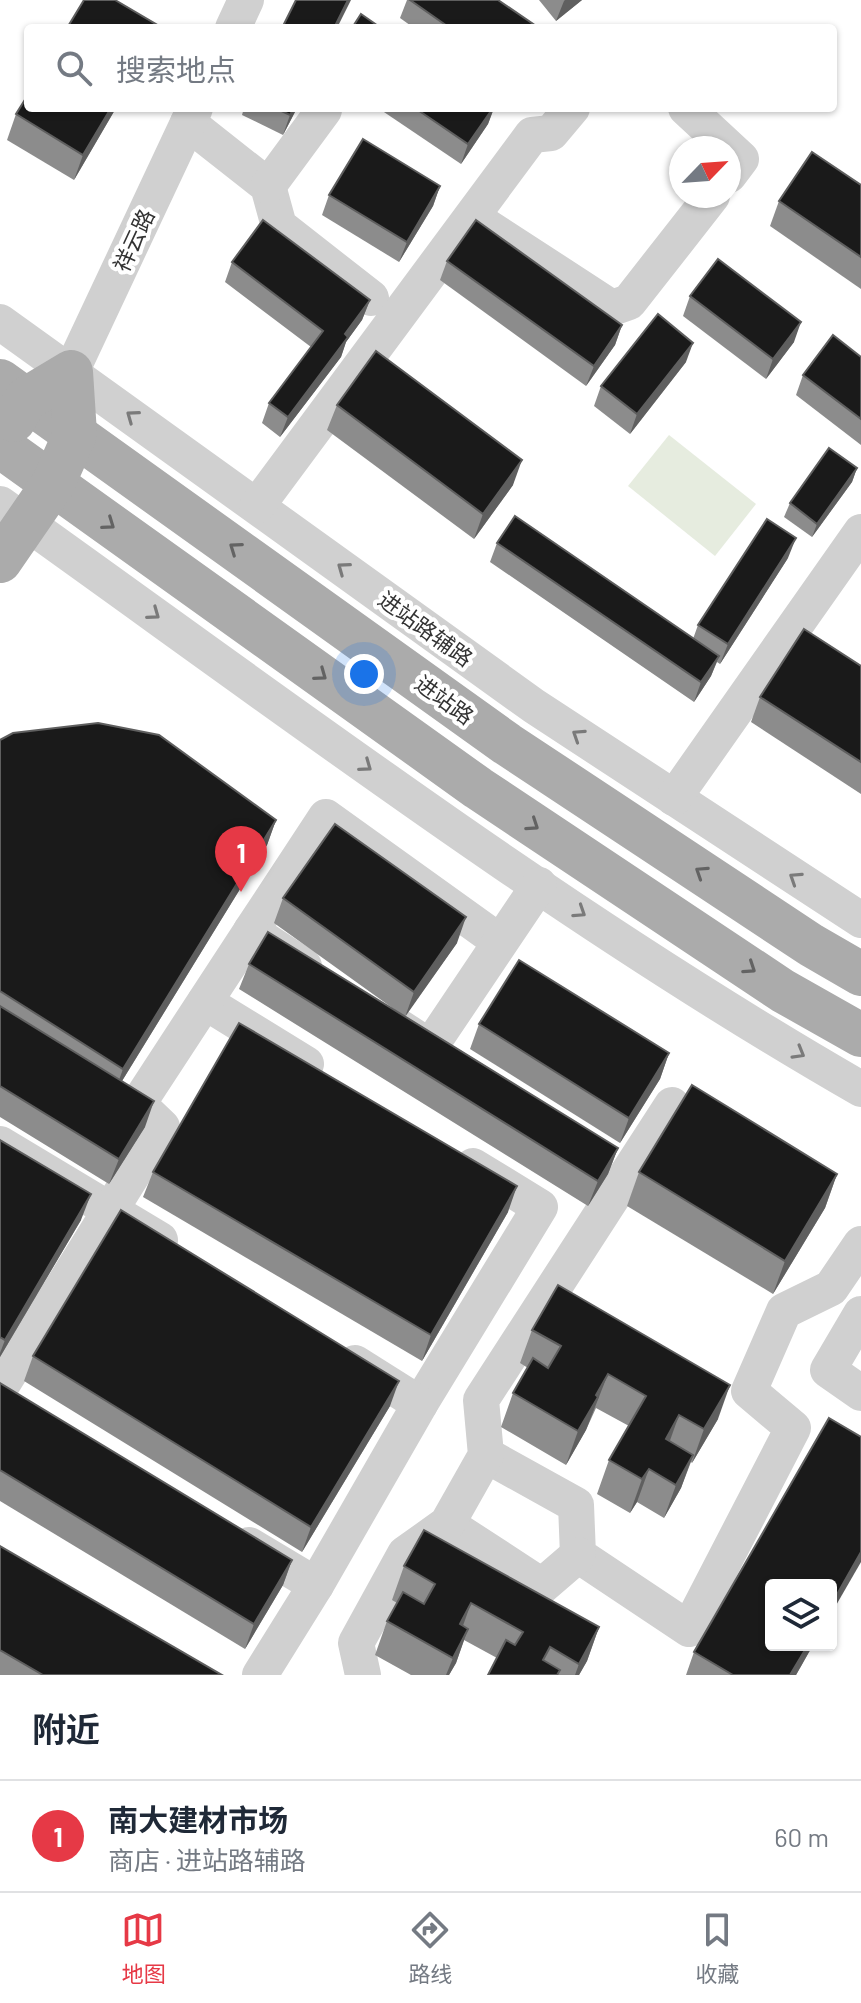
<!DOCTYPE html>
<html lang="zh">
<meta charset="utf-8">
<style>
body{margin:0;font-family:Barlow,"Noto Sans SC",sans-serif;background:#f6f6f7;color:#1f2937}
.controls{position:absolute;right:24px;bottom:24px;display:grid;overflow:hidden;border-radius:8px;box-shadow:0 2px 6px #0004}
.controls button{width:72px;height:72px;display:grid;place-items:center;padding:0;border:0;border-bottom:2px solid #e0e1e3;background:#fff;color:#1f2937;font:40px sans-serif}
.compass{position:absolute;left:669px;top:136px;width:72px;height:72px;border-radius:50%;background:#fff;box-shadow:0 2px 6px #0004;rotate:65deg}
.you{position:absolute;left:364px;top:674px;width:28px;height:28px;margin:-20px;border:6px solid #fff;border-radius:50%;background:#1a73e8;box-shadow:0 0 0 12px #1a73e833}
.badge{display:grid;place-items:center;width:52px;height:52px;border-radius:50%;background:#e63946;color:#fff;font-size:26px;font-weight:700}
.pin{position:absolute;translate:-50% -66px;filter:drop-shadow(0 2px 4px #0008)}
.pin::after{content:'';position:absolute;top:42px;width:28px;height:24px;background:inherit;clip-path:polygon(0 0,100% 0,50% 100%)}
.list{margin:0;padding:0;list-style:none}
h2{display:flex;justify-content:space-between;align-items:center;height:104px;margin:0;padding:0 32px;font-size:34px}
h2 small{font-size:26px;font-weight:400;color:#747a83}
.list li{display:grid;grid-template-columns:52px 1fr auto;gap:24px;align-items:center;box-sizing:border-box;height:112px;padding:0 32px;border-top:2px solid #e0e1e3}
.list b{display:block;font-size:30px;white-space:nowrap}
.list p{margin:0;font-size:26px;white-space:nowrap;color:#747a83}
.list em{font-size:26px;font-style:normal;color:#747a83}
.icon{flex:none;width:44px;height:44px;fill:none;stroke:currentColor;stroke-width:2;stroke-linecap:round;stroke-linejoin:round}
.map{position:relative;flex:none;width:861px;height:1675px;overflow:hidden}
.search{position:absolute;background:#fff;box-shadow:0 2px 6px #0004;left:24px;right:24px;top:24px;height:88px;display:flex;align-items:center;gap:20px;box-sizing:border-box;padding:0 28px;border-radius:8px;color:#747a83;font-size:30px}
.sheet{height:216px;background:#fff}
nav{display:flex;justify-content:space-around;align-items:center;box-sizing:border-box;height:112px;border-top:2px solid #e0e1e3;background:#fff;font-size:22px;color:#747a83}
nav a{display:grid;justify-items:center;gap:4px}
nav .on{color:#e63946}
.map>svg:first-child{display:block}
.green{fill:#e6ecdf}
.lines{fill:none;stroke-linecap:round;stroke-linejoin:round}
.minor{stroke:#d0d0d0;stroke-width:36}
.major{stroke:#ababab;stroke-width:44}
.wall{fill:#8c8c8c}
.shaded-wall{fill:#5f5f5f}
.building{fill:#1a1a1a;stroke:#5f5f5f;stroke-width:2}
.oneway{stroke:#7a7a7a}
.oneway2{stroke:#636363}
.labels{text-anchor:middle;dominant-baseline:central;stroke-width:8;stroke-linejoin:round;paint-order:stroke}
.street-label{font-size:22px;fill:#333;stroke:#fff}
</style>
<div class="map">
<svg width="861" height="1675" viewBox="0 0 861 1675">
<rect width="100%" height="100%" fill="#fff"/>
<path class="green" d="M669,435L756,504L715,556L628,486Z"/>
<g class="lines">
<g class="minor">
<path d="M233,28L246,0"/>
<path d="M686,108L741,159L729,175"/>
<path d="M188,123L268,186L279,226L371,298"/>
<path d="M268,186L324,110"/>
<path d="M472,217L612,308L629,302L712,196"/>
<path d="M0,322L534,706L861,920"/>
<path d="M71,372L195,108"/>
<path d="M0,504C282,705 560,916 861,1089"/>
<path d="M257,506L532,135L551,133L572,108"/>
<path d="M674,798L861,532"/>
<path d="M304,966L251,931L326,817L500,942"/>
<path d="M205,1002L306,1064"/>
<path d="M401,1028L430,1047L539,885"/>
<path d="M0,1144L160,1240"/>
<path d="M861,1314L828,1370L861,1393"/>
<path d="M0,1388L162,1127L138,1104L251,931"/>
<path d="M420,1404L540,1207L473,1166"/>
<path d="M486,1455L576,1505L578,1555L689,1629L793,1428L749,1391L784,1311L831,1288L861,1244"/>
<path d="M447,1524L542,1586L578,1555"/>
<path d="M249,1545L316,1585L260,1675"/>
<path d="M316,1585L420,1404L355,1363"/>
<path d="M363,1675L356,1643L405,1554L447,1524L486,1455L481,1400L672,1105"/>
</g>
<g class="major">
<path d="M0,381L507,744L811,945L861,974"/>
<path d="M0,446L478,788L783,991L861,1035"/>
<path d="M0,561L53,484L75,434L71,372L26,399L14,420"/>
</g>
</g>
<g class="wall">
<path d="M407,0H498L539,28H414L400,18Z"/>
<path d="M539,0H582L556,21Z"/>
<path d="M28,108H116L74,180L7,140L16,114Z"/>
<path d="M244,108H297L283,135L242,115Z"/>
<path d="M378,108H494L488,124L461,164Z"/>
<path d="M861,185V289L770,226L779,201Z"/>
<path d="M440,186L433,206L399,262L322,215L329,195Z"/>
<path d="M447,261L622,325L615,345L586,386L440,280Z"/>
<path d="M232,262L370,300L362,320L346,342L341,357L280,437L262,423L269,403L311,347L225,282Z"/>
<path d="M690,296L794,342L766,379L683,316Z"/>
<path d="M861,357V445L796,395L803,375Z"/>
<path d="M686,362L630,434L594,406L601,386Z"/>
<path d="M337,405L513,485L474,539L327,430Z"/>
<path d="M857,468L852,482L812,537L784,517L790,503Z"/>
<path d="M497,543L693,639L698,625L788,558L720,664L717,662L711,676L694,702L490,562Z"/>
<path d="M861,666V794L751,722L760,697Z"/>
<path d="M0,740L276,820L267,845L122,1081L145,1127L109,1184L0,1117Z"/>
<path d="M283,898L457,943L405,1016L618,1148L608,1174L588,1206L239,989L249,964L398,1012L274,923Z"/>
<path d="M479,1024L669,1053L660,1079L620,1143L470,1049Z"/>
<path d="M0,1140L81,1220L0,1357Z"/>
<path d="M153,1172L508,1212L422,1361L143,1197Z"/>
<path d="M639,1172L837,1174L825,1208L773,1294L627,1206Z"/>
<path d="M532,1330L718,1419L692,1463L691,1462L681,1488L664,1518L637,1502L630,1513L597,1494L609,1460L629,1426L596,1408L586,1430L566,1465L501,1427L513,1393L528,1368L520,1363Z"/>
<path d="M33,1356L390,1406L302,1552L24,1381Z"/>
<path d="M0,1383L292,1560L283,1585L245,1649L0,1501Z"/>
<path d="M0,1546L222,1675H0Z"/>
<path d="M404,1566L599,1627L587,1661L579,1675H488L497,1658L464,1640L456,1663L449,1675H411L375,1655L387,1621L397,1603L392,1600Z"/>
<path d="M813,1645L796,1675H686L694,1652Z"/>
</g>
<g class="shaded-wall">
<path d="M348,0H351L337,28H334Z"/>
<path d="M565,0H582L556,21L564,1Z"/>
<path d="M111,108H116L74,180L83,155Z"/>
<path d="M294,108H297L283,135L290,115Z"/>
<path d="M493,108H494L488,124L461,164L468,144Z"/>
<path d="M440,186L433,206L399,262L407,242Z"/>
<path d="M370,300L362,320L346,342L341,357L280,437L288,417L345,334Z"/>
<path d="M801,322L794,342L766,379L773,359Z"/>
<path d="M622,325L615,345L586,386L594,366Z"/>
<path d="M693,343L686,362L630,434L637,414Z"/>
<path d="M522,460L513,485L474,539L483,514Z"/>
<path d="M857,468L852,482L812,537L817,524Z"/>
<path d="M796,538L788,558L720,664L728,644Z"/>
<path d="M719,656L711,676L694,702L701,682Z"/>
<path d="M276,820L267,845L114,1094L123,1069Z"/>
<path d="M466,917L457,943L405,1017L414,992Z"/>
<path d="M669,1053L660,1079L620,1143L629,1118Z"/>
<path d="M154,1101L145,1127L109,1184L119,1159Z"/>
<path d="M618,1148L608,1174L588,1206L598,1181Z"/>
<path d="M837,1174L825,1208L773,1294L785,1261Z"/>
<path d="M517,1186L508,1212L422,1361L431,1335Z"/>
<path d="M91,1194L81,1220L0,1357V1353L5,1340Z"/>
<path d="M608,1374L586,1430L566,1465L578,1431Z"/>
<path d="M399,1381L390,1406L302,1552L311,1527Z"/>
<path d="M730,1385L718,1419L692,1463L704,1429Z"/>
<path d="M679,1415L667,1449L654,1472L666,1439Z"/>
<path d="M693,1455L681,1488L664,1518L676,1485Z"/>
<path d="M649,1469L637,1502L630,1513L642,1479Z"/>
<path d="M861,1552V1562L831,1614V1605Z"/>
<path d="M292,1560L283,1585L245,1649L254,1624Z"/>
<path d="M471,1603L459,1637L448,1658L460,1624Z"/>
<path d="M599,1627L587,1661L579,1675H575L579,1664Z"/>
<path d="M468,1629L456,1663L449,1675H446L453,1658Z"/>
<path d="M808,1645H813L796,1675H790Z"/>
</g>
<g class="building">
<path d="M84,0H115L159,26L158,28H67Z"/>
<path d="M296,0H348L334,28H282Z"/>
<path d="M410,0H498L539,28H450Z"/>
<path d="M361,14L381,28H352Z"/>
<path d="M28,95V108H111L83,155L16,114Z"/>
<path d="M275,108H294L290,115Z"/>
<path d="M415,108H493L468,144Z"/>
<path d="M363,139L440,186L407,242L329,195Z"/>
<path d="M812,152L861,185V257L779,201Z"/>
<path d="M263,220L370,300L345,334L348,337L288,417L269,403L323,331L232,262Z"/>
<path d="M476,220L622,325L594,366L447,261Z"/>
<path d="M718,259L801,322L773,359L690,296Z"/>
<path d="M658,314L693,343L637,414L601,386Z"/>
<path d="M833,335L861,357V419L803,375Z"/>
<path d="M376,351L522,460L483,514L337,405Z"/>
<path d="M829,448L857,468L817,524L790,503Z"/>
<path d="M515,516L719,656L701,682L497,543Z"/>
<path d="M767,519L796,538L728,644L698,625Z"/>
<path d="M804,629L861,666V762L760,697Z"/>
<path d="M98,723L159,735L276,820L123,1069L0,991V740L13,733Z"/>
<path d="M335,824L466,917L414,992L283,898Z"/>
<path d="M268,932L618,1148L598,1181L249,964Z"/>
<path d="M519,960L669,1053L629,1118L479,1024Z"/>
<path d="M0,1006L154,1101L119,1159L0,1086Z"/>
<path d="M239,1023L517,1186L431,1335L153,1172Z"/>
<path d="M692,1085L837,1174L785,1261L639,1172Z"/>
<path d="M0,1140L91,1194L5,1340L0,1337Z"/>
<path d="M121,1210L399,1381L311,1527L33,1356Z"/>
<path d="M558,1285L730,1385L704,1429L679,1415L666,1439L693,1455L676,1485L649,1469L642,1479L609,1460L646,1396L608,1374L596,1395L598,1397L578,1431L513,1393L533,1358L548,1368L561,1346L532,1330Z"/>
<path d="M0,1383L292,1560L254,1624L0,1470Z"/>
<path d="M829,1418L861,1437V1552L831,1605V1585H771V1645H808L790,1675H733L694,1652Z"/>
<path d="M424,1530L599,1627L579,1664L550,1647L543,1660L560,1670L557,1675H488L506,1640L515,1645L523,1632L471,1603L460,1624L468,1629L453,1658L387,1621L403,1592L424,1604L435,1584L404,1566Z"/>
<path d="M0,1546L222,1675H43L0,1650Z"/>
</g>
<defs><path id="oneway-chevron" d="M-2-3.5L2.5 0L-2 3.5" fill="none" stroke-width="1.6" stroke-linecap="round" stroke-linejoin="round" transform="scale(2)"/></defs>
<g class="oneway">
<use href="#oneway-chevron" transform="translate(132 416) rotate(-144)"/>
<use href="#oneway-chevron" transform="translate(343 568) rotate(-144)"/>
<use href="#oneway-chevron" transform="translate(154 614) rotate(36)"/>
<use href="#oneway-chevron" transform="translate(578 735) rotate(-147)"/>
<use href="#oneway-chevron" transform="translate(366 766) rotate(36)"/>
<use href="#oneway-chevron" transform="translate(795 878) rotate(-147)"/>
<use href="#oneway-chevron" transform="translate(580 912) rotate(33)"/>
<use href="#oneway-chevron" transform="translate(799 1053) rotate(30)"/>
</g>
<g class="oneway2">
<use href="#oneway-chevron" transform="translate(109 524) rotate(35)"/>
<use href="#oneway-chevron" transform="translate(235 548) rotate(-145)"/>
<use href="#oneway-chevron" transform="translate(321 675) rotate(36)"/>
<use href="#oneway-chevron" transform="translate(533 825) rotate(34)"/>
<use href="#oneway-chevron" transform="translate(701 872) rotate(-147)"/>
<use href="#oneway-chevron" transform="translate(750 968) rotate(34)"/>
</g>
<g class="labels">
<g class="street-label">
<text transform="translate(133 240) rotate(-65)">祥云路</text>
<text transform="translate(426 628) rotate(36)">进站路辅路</text>
<text transform="translate(445 699) rotate(36)">进站路</text>
</g>
</g>
</svg>
<div class="controls">
<button><svg class="icon" aria-label="layers" viewBox="0 0 24 24"><path d="M12 4l9 5-9 5-9-5zM3 14l9 5 9-5"/></svg></button>
</div>
<svg class="compass" viewBox="-18 -18 36 36"><path d="M0-13l5 13h-10z" fill="#e53935"/><path d="M0 13l5-13h-10z" fill="#747a83"/></svg>
<div class="you"></div>
<div class="pin badge" style="left:241px;top:892px">1</div>
<div class="search"><svg class="icon" aria-label="search" viewBox="0 0 24 24"><circle cx="10" cy="10" r="6"/><path d="M15 15l6 6"/></svg>搜索地点</div>
</div>
<section class="sheet">
<h2>附近<small></small></h2>
<ul class="list">
<li><span class="badge">1</span><div><b>南大建材市场</b><p>商店 · 进站路辅路</p></div><em>60 m</em></li>
</ul>
</section>
<nav>
<a class="on"><svg class="icon" aria-label="map" viewBox="0 0 24 24"><path d="M3 6l6-2 6 2 6-2v14l-6 2-6-2-6 2zM9 4v14M15 6v14"/></svg>地图</a>
<a><svg class="icon" aria-label="directions" viewBox="0 0 24 24"><path d="M12 3l9 9-9 9-9-9zM9 14v-3h6M13 9l2 2-2 2"/></svg>路线</a>
<a><svg class="icon" aria-label="saved" viewBox="0 0 24 24"><path d="M7 4h10v16l-5-4-5 4z"/></svg>收藏</a>
</nav>
